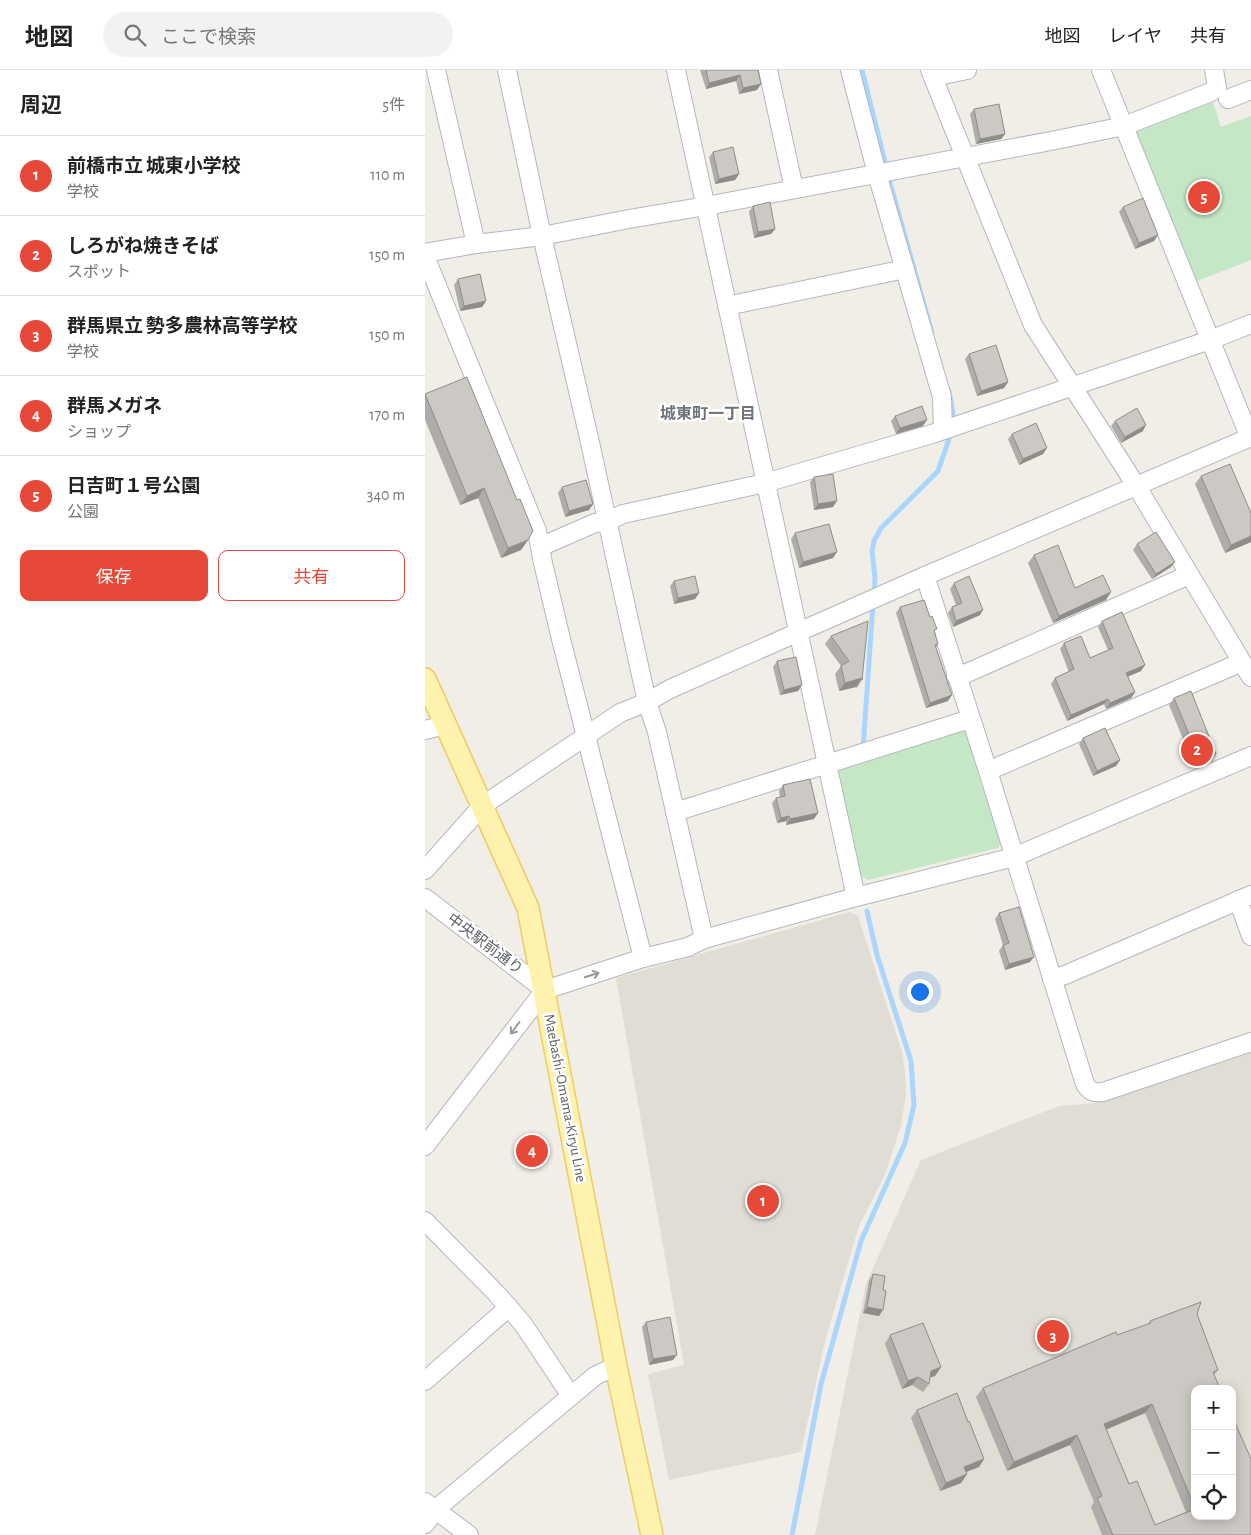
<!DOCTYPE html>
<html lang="ja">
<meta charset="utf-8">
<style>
body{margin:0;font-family:"Alegreya Sans","Noto Sans JP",sans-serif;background:#f2f2f2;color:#222}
.controls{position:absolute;right:15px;bottom:15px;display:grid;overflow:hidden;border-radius:10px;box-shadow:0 2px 12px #0003}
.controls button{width:45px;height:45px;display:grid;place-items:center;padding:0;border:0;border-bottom:1px solid #e0e0e0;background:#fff;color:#222;font:25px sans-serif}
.you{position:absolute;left:494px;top:921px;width:18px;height:18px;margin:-12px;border:4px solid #fff;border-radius:50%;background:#1a73e8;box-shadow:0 0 0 8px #1a73e833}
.badge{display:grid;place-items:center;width:32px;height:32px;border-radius:50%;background:#e64937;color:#fff;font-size:16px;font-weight:700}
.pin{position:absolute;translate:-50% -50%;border:2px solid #fff;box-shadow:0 1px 5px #0006}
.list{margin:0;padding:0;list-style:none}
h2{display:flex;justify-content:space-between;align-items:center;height:65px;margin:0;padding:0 20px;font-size:21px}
h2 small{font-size:16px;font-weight:400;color:#767676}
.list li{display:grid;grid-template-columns:32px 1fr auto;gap:15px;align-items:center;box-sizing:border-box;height:80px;padding:0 20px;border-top:1px solid #e0e0e0}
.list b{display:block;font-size:19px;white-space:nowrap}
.list p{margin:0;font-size:16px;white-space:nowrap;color:#767676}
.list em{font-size:16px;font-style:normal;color:#767676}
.actions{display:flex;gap:10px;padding:15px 20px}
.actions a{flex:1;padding:11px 0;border:1px solid #e64937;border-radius:10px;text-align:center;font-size:18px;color:#e64937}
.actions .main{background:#e64937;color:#fff}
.icon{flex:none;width:28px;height:28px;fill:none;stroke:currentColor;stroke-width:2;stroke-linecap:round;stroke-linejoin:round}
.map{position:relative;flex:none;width:826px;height:1465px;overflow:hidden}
header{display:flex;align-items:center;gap:30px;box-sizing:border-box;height:70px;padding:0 25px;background:#fff;border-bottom:1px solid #e0e0e0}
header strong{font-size:24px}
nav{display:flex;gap:28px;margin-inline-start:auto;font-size:18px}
.search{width:350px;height:45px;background:#f2f2f2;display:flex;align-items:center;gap:12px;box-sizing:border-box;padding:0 18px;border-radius:28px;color:#767676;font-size:19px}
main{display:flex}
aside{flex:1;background:#fff}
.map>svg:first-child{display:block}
.education{fill:#e0ddd5;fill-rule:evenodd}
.green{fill:#c4e7c5}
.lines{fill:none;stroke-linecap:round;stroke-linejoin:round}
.stream{stroke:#a9d6fd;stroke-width:5}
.minor-casing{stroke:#b4b7bb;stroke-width:20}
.major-casing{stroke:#efcb61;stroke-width:24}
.minor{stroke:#fff;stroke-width:18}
.major{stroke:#fdf3ae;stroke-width:21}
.wall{fill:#afada9;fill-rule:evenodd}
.shaded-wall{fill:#8f8d89}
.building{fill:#ccc9c4;stroke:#8f8d89}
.oneway{stroke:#96999c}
.labels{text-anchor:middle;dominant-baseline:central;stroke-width:5;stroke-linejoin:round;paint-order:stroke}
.street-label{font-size:15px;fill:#5e6267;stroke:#fff}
.neighbourhood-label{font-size:16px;font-weight:bold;fill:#6f7479;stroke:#fff}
</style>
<header>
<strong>地図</strong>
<div class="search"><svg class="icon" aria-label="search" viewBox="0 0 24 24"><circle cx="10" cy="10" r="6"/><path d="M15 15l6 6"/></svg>ここで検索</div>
<nav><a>地図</a><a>レイヤ</a><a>共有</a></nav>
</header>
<main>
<aside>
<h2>周辺<small>5件</small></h2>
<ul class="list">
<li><span class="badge">1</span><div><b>前橋市立 城東小学校</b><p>学校</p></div><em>110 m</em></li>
<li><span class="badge">2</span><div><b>しろがね焼きそば</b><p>スポット</p></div><em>150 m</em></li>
<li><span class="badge">3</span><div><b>群馬県立 勢多農林高等学校</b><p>学校</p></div><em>150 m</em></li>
<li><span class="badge">4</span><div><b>群馬メガネ</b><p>ショップ</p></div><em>170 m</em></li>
<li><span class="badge">5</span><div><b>日吉町１号公園</b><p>公園</p></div><em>340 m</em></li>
</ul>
<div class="actions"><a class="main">保存</a><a>共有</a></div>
</aside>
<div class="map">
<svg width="826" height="1465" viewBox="0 0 826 1465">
<rect width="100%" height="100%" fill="#f0eee7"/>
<g class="education">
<path d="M424,842L433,846L477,982L480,1002L481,1024L476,1056L460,1105L434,1156L400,1271L376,1382L244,1410L223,1304L259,1295L191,908Z"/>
<path d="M826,980V1465H390L441,1214L496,1090L634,1036L669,1033ZM770,1319H807V1446H770Z"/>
</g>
<g class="green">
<path d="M788,32L796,57L826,46V190L767,213L706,64Z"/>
<path d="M535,659L543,664L578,771L573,778L443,810L434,805L411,703L415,698Z"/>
</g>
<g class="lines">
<g class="stream">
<path d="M437,0L467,120L507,263"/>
<path d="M524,321L528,343L526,355"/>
<path d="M449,524L450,508L447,481L449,471L456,458L513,401L523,372L525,363"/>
<path d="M438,679L448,533"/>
<path d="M367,1465L396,1314L436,1171L480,1073L489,1035L486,991L452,885L442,841"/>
</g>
<g class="minor-casing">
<g id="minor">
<path d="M11,0L51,174"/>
<path d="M82,0L117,166L164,368L222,632L232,662L279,869L431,827L589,787L826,686"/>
<path d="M251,0L431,827"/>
<path d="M343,0L369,119"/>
<path d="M425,0L452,104L517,327L518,360"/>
<path d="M505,0L608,255L712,417L826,607"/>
<path d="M676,0L825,368"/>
<path d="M508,7L542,0"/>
<path d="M803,29L826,20"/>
<path d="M0,183L51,174L117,166L204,149L281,136L631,70L699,56L786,22L792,17L789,0"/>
<path d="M0,190L4,196L112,461L118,493L136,569L218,888"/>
<path d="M302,236L480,199"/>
<path d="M115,477L170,453L181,452L198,444L340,413L507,364L785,270L826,254"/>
<path d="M500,506L563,701L660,1014C665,1022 669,1023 678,1022L826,972"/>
<path d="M531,606L542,603L757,508L764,504"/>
<path d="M0,660L20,655"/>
<path d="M563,701L817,592"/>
<path d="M250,742L545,649"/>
<path d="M0,800L57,736L195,643L222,632L245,619L500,506L826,367"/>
<path d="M0,828L120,920"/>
<path d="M813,830L826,866"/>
<path d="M627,909L640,905L826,825"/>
<path d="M0,1076L120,920L218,888L263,877L279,869"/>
<path d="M0,1151L71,1223L98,1254L146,1326"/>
<path d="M0,1311L84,1237"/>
<path d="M0,1432L44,1465"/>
<path d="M0,1454L11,1439L170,1306L180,1301H192"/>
</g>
</g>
<g class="major-casing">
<path id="major" d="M0,609L103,838L192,1301L227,1465"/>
</g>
<use href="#minor" class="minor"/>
<use href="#major" class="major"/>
</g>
<g class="wall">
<path d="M275,0H333L332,20L314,24L311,11L281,19Z"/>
<path d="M549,39L580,64L576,69L551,74L545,44Z"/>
<path d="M288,82L314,104L310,110L290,114L284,87Z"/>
<path d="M328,136L350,159L346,164L329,168L324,142Z"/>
<path d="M698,137L729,171L710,179L694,142Z"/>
<path d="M33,209L61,231L57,237L35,241L29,215Z"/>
<path d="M544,284L583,312L579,318L552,326L540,289Z"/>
<path d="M0,324L103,470L96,480L76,488L53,428L35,435L0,350Z"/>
<path d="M470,346L498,356L471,364L466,351Z"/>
<path d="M690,351L718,361L696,373L686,356Z"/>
<path d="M587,364L622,378L618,384L594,395L583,369Z"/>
<path d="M776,406L826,443V472L800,483L770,414Z"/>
<path d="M389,407L408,437L389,440L385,412Z"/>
<path d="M137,417L168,434L164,440L140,447L133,423Z"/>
<path d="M370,463L408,488L374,498L366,469Z"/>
<path d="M712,474L746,497L727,509L708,480Z"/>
<path d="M609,485L650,518L681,530L628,553L603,493Z"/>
<path d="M249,511L274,523L270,529L249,534L245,516Z"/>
<path d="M529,513L555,545L528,557L523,543L527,537L531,535L525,519Z"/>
<path d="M475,537L510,562L513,574L511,578L523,631L501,638L471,543Z"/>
<path d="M677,551L716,601L702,607L710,622L706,628L681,639L679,634L642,651L626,614L630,608L644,602L635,579L639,573L665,588L683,580L673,557Z"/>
<path d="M406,566L437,610L432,618L431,617L414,621L410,604L416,596L400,574Z"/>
<path d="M352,591L377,615L373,621L355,625L348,597Z"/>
<path d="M749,628L791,684L787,691L770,698L744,635Z"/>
<path d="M658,668L695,690L691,696L668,706L654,674Z"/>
<path d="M358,715L389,749L361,755V751L352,753L347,733L351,728L355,727L354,721Z"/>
<path d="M574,843L605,892L580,900L574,881L578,875L570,849Z"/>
<path d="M448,1204L454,1246L438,1243L444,1210Z"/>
<path d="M772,1244L793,1300L789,1305L826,1465H677L666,1437L669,1432L645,1375L582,1401L551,1327L558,1318L692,1265L723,1254L725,1251ZM720,1343L761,1442L730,1455L704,1414L681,1360Z"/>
<path d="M221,1252L248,1290L224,1295L217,1257Z"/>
<path d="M465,1265L516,1297L510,1306L505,1307L504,1314L498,1322L487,1315L477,1319L460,1274Z"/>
<path d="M492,1340L543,1352L559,1389L554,1397L541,1402L542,1404L536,1413L515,1421L486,1348Z"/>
</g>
<g class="shaded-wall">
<path d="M315,5L311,11L281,19L284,13Z"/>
<path d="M336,14L332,20L314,24L318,18Z"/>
<path d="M580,64L576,69L551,74L555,69Z"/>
<path d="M314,104L310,110L290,114L294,109Z"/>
<path d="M350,159L346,164L329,168L333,162Z"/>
<path d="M733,165L729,171L710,179L714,173Z"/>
<path d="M61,231L57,237L35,241L39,236Z"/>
<path d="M583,312L579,318L552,326L556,321Z"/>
<path d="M502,350L498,356L471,364L475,358Z"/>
<path d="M721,355L718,361L696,373L700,367Z"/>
<path d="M622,378L618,384L594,395L598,389Z"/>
<path d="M59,418L53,428L35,435L42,426Z"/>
<path d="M412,431L408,437L389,440L393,434Z"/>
<path d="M168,434L164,440L140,447L144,441Z"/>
<path d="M826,466V472L800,483L806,475Z"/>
<path d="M103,470L96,480L76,488L83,478Z"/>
<path d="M412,482L408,488L374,498L378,492Z"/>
<path d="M750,492L746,497L727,509L731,504Z"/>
<path d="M686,522L681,530L628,553L634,546Z"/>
<path d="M274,523L270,529L249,534L253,528Z"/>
<path d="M558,540L555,545L528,557L531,551Z"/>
<path d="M720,595L716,601L697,609L701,603Z"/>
<path d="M437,608L431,617L414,621L420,613Z"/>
<path d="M377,615L373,621L355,625L359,620Z"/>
<path d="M710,622L706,628L681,639L685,633Z"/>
<path d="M527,625L523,631L501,638L505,633Z"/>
<path d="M683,629L679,634L642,651L646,645Z"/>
<path d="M791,684L787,691L770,698L775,691Z"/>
<path d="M695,690L691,696L668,706L672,701Z"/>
<path d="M393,743L389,749L361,755L365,749Z"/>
<path d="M364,746L361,751L352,753L356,748Z"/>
<path d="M609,887L605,892L580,900L584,894Z"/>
<path d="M442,1237L458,1240L454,1246L438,1243Z"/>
<path d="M252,1285L248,1290L224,1295L228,1289Z"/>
<path d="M516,1297L510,1306L500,1309L506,1301Z"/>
<path d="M493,1307L487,1315L477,1319L483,1311Z"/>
<path d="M727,1334L720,1343L672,1363L679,1354Z"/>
<path d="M652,1365L645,1375L582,1401L589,1392Z"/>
<path d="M559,1389L554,1397L533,1405L539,1397Z"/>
<path d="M542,1404L536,1413L515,1421L521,1413Z"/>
</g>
<g class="building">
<path d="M281,0H333L336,14L318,18L315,5L284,13Z"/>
<path d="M574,34L580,64L555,69L549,39Z"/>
<path d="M308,77L314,104L294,109L288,82Z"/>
<path d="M718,128L733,165L714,173L698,137Z"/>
<path d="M345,132L350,159L333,162L328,136Z"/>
<path d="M55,204L61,231L39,236L33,209Z"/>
<path d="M571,275L583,312L556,321L544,284Z"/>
<path d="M42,307L92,430L95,429L108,461L103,470L83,478L59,418L42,426L0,324Z"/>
<path d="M497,336L502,350L475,358L470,346Z"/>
<path d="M712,338L721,355L700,367L690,351Z"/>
<path d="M611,353L622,378L598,389L587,364Z"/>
<path d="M805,394L826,443V466L806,475L776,406Z"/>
<path d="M408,404L412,431L393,434L389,407Z"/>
<path d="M161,410L168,434L144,441L137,417Z"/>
<path d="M404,454L412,482L378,492L370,463Z"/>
<path d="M731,462L750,492L731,504L712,474Z"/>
<path d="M633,475L650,518L678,505L686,522L634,546L609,485Z"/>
<path d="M270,506L274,523L253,528L249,511Z"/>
<path d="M544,506L558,540L531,551L527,537L537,533L529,513Z"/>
<path d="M499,530L505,547L507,546L512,559L509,560L513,574L510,575L527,625L505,633L475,537Z"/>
<path d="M697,542L720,595L701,603L710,622L685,633L683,629L646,645L630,608L649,599L639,573L656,566L665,588L688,578L677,551Z"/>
<path d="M443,551L437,610V608L420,613L416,596L424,591L406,566Z"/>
<path d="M371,587L377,615L359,620L352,591Z"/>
<path d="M766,621L791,684L775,691L749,628Z"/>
<path d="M680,658L695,690L672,701L658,668Z"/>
<path d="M385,709L393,743L365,749L364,746L356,748L351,728L360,726L358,715Z"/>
<path d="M594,837L609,887L584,894L578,875L584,873L574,843Z"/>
<path d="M448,1204L460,1206L458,1220L461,1221L458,1240L442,1237Z"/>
<path d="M776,1232L772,1244L793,1300L788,1302L795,1319H770V1438L727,1334L679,1354L704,1414L712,1411L730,1455L770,1439V1446H807V1346L826,1389V1465H688L672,1428L677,1426L652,1365L589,1392L558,1318L691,1262L692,1265L726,1253L725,1251Z"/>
<path d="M245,1247L252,1285L228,1289L221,1252Z"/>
<path d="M498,1253L516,1297L506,1301L504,1314L493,1307L483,1311L465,1265Z"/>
<path d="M532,1323L543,1352L544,1351L559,1389L539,1397L542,1404L521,1413L492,1340Z"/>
</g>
<defs><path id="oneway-shaft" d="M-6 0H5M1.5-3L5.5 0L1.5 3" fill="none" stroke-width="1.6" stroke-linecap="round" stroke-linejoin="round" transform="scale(1.25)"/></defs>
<g class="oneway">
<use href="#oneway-shaft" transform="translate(167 905) rotate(-18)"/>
<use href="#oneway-shaft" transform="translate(90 958) rotate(127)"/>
</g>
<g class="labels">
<g class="street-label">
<text transform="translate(60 874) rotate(37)">中央駅前通り</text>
<text transform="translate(140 1028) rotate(79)">Maebashi-Omama-Kiryu Line</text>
</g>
<g class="neighbourhood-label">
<text x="283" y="344">城東町一丁目</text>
</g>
</g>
</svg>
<div class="controls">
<button>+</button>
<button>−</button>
<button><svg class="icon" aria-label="locate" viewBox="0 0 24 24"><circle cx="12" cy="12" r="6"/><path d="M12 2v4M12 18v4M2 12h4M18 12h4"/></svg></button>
</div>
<div class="you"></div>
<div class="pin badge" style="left:338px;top:1131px">1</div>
<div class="pin badge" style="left:772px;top:680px">2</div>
<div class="pin badge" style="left:628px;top:1266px">3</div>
<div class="pin badge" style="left:107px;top:1081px">4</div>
<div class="pin badge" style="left:779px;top:127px">5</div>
</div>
</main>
